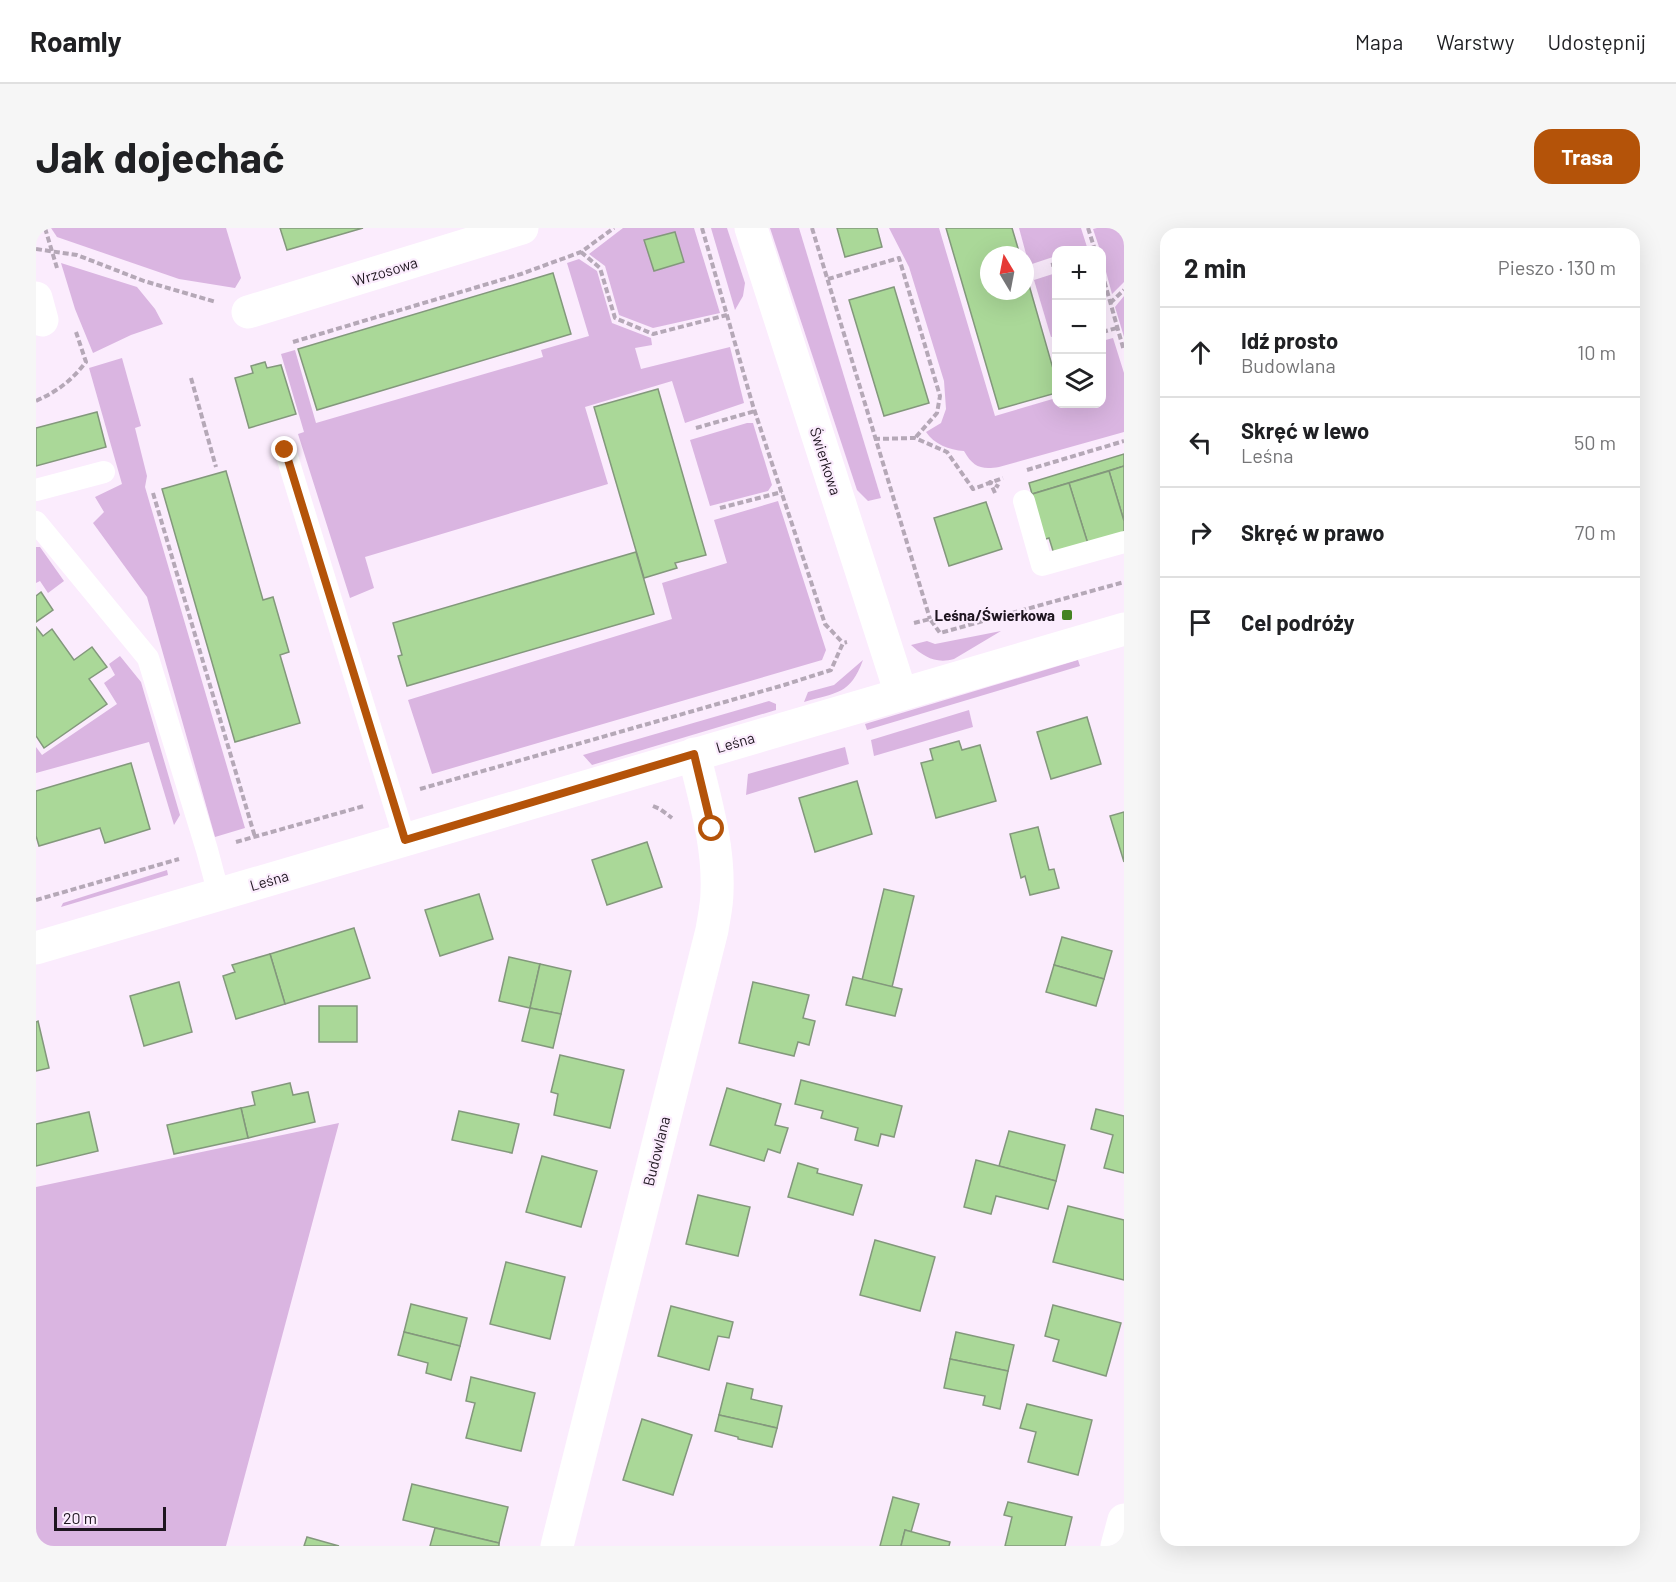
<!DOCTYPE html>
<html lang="pl">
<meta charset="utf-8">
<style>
body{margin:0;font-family:Barlow,sans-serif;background:#f6f6f6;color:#202124}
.controls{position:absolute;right:18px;top:18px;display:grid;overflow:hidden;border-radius:12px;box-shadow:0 6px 24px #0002}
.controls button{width:54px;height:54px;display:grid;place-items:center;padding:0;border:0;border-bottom:2px solid #e0e0e0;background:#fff;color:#202124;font:30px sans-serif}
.compass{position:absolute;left:944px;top:18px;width:54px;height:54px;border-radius:50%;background:#fff;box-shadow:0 6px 24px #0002;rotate:350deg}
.scale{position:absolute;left:18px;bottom:15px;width:112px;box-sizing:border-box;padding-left:6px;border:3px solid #1e151f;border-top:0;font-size:16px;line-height:21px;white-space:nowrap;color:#1e151f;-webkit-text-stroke:4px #fbecfd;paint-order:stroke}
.stop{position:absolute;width:18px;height:18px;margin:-14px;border:4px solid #b45309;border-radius:50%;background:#fff}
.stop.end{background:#b45309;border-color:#fff;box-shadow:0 2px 6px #0008}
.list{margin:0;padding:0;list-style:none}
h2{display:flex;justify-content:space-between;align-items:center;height:78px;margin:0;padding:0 24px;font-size:26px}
h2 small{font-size:20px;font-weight:400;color:#757577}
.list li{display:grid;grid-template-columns:39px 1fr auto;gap:18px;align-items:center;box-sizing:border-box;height:90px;padding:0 24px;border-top:2px solid #e0e0e0}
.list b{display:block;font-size:22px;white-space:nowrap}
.list p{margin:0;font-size:20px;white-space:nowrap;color:#757577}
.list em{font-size:20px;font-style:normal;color:#757577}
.icon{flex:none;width:33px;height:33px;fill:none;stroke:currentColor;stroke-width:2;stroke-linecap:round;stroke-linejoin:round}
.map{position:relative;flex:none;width:1088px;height:1318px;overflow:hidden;border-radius:18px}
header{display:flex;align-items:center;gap:36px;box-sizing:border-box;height:84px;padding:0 30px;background:#fff;border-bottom:2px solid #e0e0e0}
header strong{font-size:28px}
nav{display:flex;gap:33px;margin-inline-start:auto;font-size:21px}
.intro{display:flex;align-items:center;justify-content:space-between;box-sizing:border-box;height:144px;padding:0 36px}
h1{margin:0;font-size:42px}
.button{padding:15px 27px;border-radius:18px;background:#b45309;color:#fff;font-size:21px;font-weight:700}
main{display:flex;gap:36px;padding:0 36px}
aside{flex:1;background:#fff;border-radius:18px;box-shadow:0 6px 24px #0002}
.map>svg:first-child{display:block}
.green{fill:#dab5e1}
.building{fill:#aad898;stroke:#83987c;stroke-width:1.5}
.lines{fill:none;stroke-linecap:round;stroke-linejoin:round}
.path{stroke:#b5a8b7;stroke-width:4;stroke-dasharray:6 3;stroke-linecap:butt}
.service{stroke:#fff;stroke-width:22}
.minor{stroke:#fff;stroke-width:33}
.tertiary{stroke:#fff;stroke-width:33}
.route{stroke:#b45309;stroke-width:8}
.poi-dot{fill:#448322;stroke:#fbecfd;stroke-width:2}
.labels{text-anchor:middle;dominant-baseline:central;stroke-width:4.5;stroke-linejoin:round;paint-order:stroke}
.street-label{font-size:15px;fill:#1e151f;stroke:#fbecfd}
.poi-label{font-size:15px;font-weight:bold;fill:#1e151f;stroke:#fbecfd;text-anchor:end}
</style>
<header>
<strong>Roamly</strong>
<nav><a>Mapa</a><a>Warstwy</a><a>Udostępnij</a></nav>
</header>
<div class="intro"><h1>Jak dojechać</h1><a class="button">Trasa</a></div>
<main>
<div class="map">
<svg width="1088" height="1318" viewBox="0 0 1088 1318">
<rect width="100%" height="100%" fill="#fbecfd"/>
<g class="green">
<path d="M15,0H190L205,50L199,60L143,51L21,9Z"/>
<path d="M587,0H658L684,85L617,100L583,87L569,38L553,26Z"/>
<path d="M675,0H691L709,55L707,68L699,82Z"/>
<path d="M734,0H763L845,270L832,273L821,262Z"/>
<path d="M853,0H903L959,188L1020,170V176H1066V113L1077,110L1088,145V204L963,239C945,242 937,239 928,223C913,222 898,216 890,204L905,195L910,181L908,153L873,39Z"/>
<path d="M983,0H1045L1051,19L1039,22H1020V28L993,37Z"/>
<path d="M1061,0H1088V54L1076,66L1066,29V22H1064L1057,1Z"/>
<path d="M543,31L561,43L576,95L615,110L616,117L599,120L605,141L694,119L708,175L649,195L636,153L549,179L572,256L329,329L338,360L314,370L262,206L268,204L245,126L259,122L280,195L507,129L505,122L553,108L531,35Z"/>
<path d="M25,35L101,59L119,81L127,96L95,107L57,125L39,81Z"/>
<path d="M1020,45V108L1015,109L998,52Z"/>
<path d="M1088,68V109L1079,79Z"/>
<path d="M86,130L105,198L99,200L111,248L109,259L209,600L179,609L111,369L57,295L68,284L59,269L86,256L53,140Z"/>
<path d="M711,195H717L736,257L732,263L674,278L654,212Z"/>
<path d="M742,273L790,422L786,432L396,546L372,472L636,391L626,355L691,335L678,292Z"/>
<path d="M0,319H4L28,353L12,365L4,353L0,355Z"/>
<path d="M965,403L918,431C900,436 888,429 875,417L891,413L899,416Z"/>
<path d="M84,428L105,454L144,587L138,597L113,514L0,545V519L6,527L81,476L68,455L79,447L73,436Z"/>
<path d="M827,432C814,467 801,464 768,474L772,464L798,457Z"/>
<path d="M1042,432L1044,438L831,502L829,496Z"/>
<path d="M733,473L740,476V482L556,537L547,527Z"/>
<path d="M933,482L937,499L838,528L835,512Z"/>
<path d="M809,519L813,536L710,567L712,546Z"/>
<path d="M131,642L132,647L25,679L27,675Z"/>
<path d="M303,895L190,1318H0V959Z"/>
</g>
<g class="building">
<path d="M244,0H327L251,22Z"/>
<path d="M801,0H841L846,19L809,29Z"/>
<path d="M910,0H976L984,27H953V63H989V43L1020,151V165L963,181Z"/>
<path d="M639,4L648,34L618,43L608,12Z"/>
<path d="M517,45L535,106L281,182L262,121Z"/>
<path d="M858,59L893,175L848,188L813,72Z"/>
<path d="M229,134L231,140L245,137L260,186L213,200L199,150L217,145L215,138Z"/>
<path d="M622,161L670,327L639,335L641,340L608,350L558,179Z"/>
<path d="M61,184L70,219L0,238V200Z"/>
<path d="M1088,226V238L996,266L993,255Z"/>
<path d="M1088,238V293L1073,243Z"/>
<path d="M190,243L227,372L237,369L253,424L244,427L264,495L199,514L126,261Z"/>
<path d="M1073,243L1088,293V304L1052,316L1033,255Z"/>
<path d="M1033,255L1052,316L1018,326L1013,310L1007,312L993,267Z"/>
<path d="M950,274L966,321L913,338L898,290Z"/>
<path d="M600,324L618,386L371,458L362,428L366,427L357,395Z"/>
<path d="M5,364L17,382L0,394V368Z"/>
<path d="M0,399L7,408L16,401L38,432L56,419L71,439L53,451L71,476L8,520L0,508Z"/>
<path d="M1051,489L1065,536L1015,551L1001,504Z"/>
<path d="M923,513L926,522L944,517L960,573L900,590L885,535L897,532L894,521Z"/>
<path d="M95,535L114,601L69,615L64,600L3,618L0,608V563Z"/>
<path d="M821,553L836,606L779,624L763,570Z"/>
<path d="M1088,584V634L1074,588Z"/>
<path d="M1002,599L1013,642L1018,641L1023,660L994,667L989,648L985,650L974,606Z"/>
<path d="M611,614L626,659L571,677L556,632Z"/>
<path d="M848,661L878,668L856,759L826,752Z"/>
<path d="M443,666L457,711L404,728L389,682Z"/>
<path d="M318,700L334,750L249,776L234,726Z"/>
<path d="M1026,709L1076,723L1068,751L1018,737Z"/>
<path d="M234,726L249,776L200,791L187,748L199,744L196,737Z"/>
<path d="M473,729L504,736L494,780L463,773Z"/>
<path d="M504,736L535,743L525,786L494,780Z"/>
<path d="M1018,737L1068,751L1060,778L1010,764Z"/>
<path d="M817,749L866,761L859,788L810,777Z"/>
<path d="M143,754L156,804L108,818L94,768Z"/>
<path d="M717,754L773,767L767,790L779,793L773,817L762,814L758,828L703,815Z"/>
<rect x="283" y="778" width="38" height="36"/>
<path d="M494,780L525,786L517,820L486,813Z"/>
<path d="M2,793L13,840L0,843V794Z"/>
<path d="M524,827L588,842L574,900L518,887L522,866L515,864Z"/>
<path d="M765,852L866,878L858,909L845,906L842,918L819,912L822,900L785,890L787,883L759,876Z"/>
<path d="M254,855L257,867L272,864L279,894L212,910L205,880L219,877L216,864Z"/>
<path d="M691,860L745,876L739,897L752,900L744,925L732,921L728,933L674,917Z"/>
<path d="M205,880L212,910L138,926L131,897Z"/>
<path d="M1060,881L1088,888V945L1068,940L1077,907L1055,901Z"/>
<path d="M423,883L483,896L476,925L416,912Z"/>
<path d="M53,884L62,923L0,938V896Z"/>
<path d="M973,903L1029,917L1020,953L963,938Z"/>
<path d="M506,928L561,943L545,999L490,984Z"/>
<path d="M940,932L1020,953L1012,981L960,968L955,986L928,979Z"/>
<path d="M762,935L782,941L781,945L826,957L817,987L752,969Z"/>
<path d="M662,967L714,979L702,1028L650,1016Z"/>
<path d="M1032,978L1088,992V1052L1017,1034Z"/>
<path d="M839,1012L899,1029L884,1083L824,1067Z"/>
<path d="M470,1034L529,1049L514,1111L454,1096Z"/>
<path d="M375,1076L431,1090L424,1118L368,1104Z"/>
<path d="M1017,1077L1085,1095L1070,1148L1017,1133L1023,1112L1009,1108Z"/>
<path d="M635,1078L697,1094L693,1110L682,1108L673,1142L622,1128Z"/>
<path d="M368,1104L424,1118L415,1152L390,1145L392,1135L362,1127Z"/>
<path d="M920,1104L978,1117L972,1143L914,1131Z"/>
<path d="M914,1131L972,1143L964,1181L947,1177L949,1168L908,1160Z"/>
<path d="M435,1149L499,1165L485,1223L430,1210L439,1175L430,1173Z"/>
<path d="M691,1155L717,1161L715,1171L746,1178L741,1200L683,1187Z"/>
<path d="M991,1176L1056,1192L1042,1247L992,1234L1000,1204L984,1200Z"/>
<path d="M683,1187L741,1200L736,1219L702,1211V1209L679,1203Z"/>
<path d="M606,1191L656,1207L637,1267L587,1252Z"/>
<path d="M376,1256L472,1279L463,1315L367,1292Z"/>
<path d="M857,1269L883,1276L875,1304L869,1302L865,1318H844Z"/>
<path d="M972,1274L1036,1289L1029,1318H969L976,1289L968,1287Z"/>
<path d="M399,1300L463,1315V1318H394Z"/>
<path d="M869,1302L914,1314L913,1318H865Z"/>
<path d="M271,1309L303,1318H268Z"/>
</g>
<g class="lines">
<g class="path">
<path d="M9,0L21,40"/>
<path d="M666,0L717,178L789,396L807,415"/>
<path d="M776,0L894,391"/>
<path d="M1052,0L1059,22"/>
<path d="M0,21L41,27L108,53L180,74"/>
<path d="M545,24L564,40L579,90L617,106L691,87"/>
<path d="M1015,37L1020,36"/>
<path d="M1066,45L1088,123"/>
<path d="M792,51L863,30L904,168L901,185L879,210"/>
<path d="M1074,75L1088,62"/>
<path d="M1066,104L1081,100"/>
<path d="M257,114L485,46L545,24L578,0"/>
<path d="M155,150L180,239"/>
<path d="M0,173C23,162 34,154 50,134L40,104"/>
<path d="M660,200L719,183"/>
<path d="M838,211L879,210L911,224L937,261L967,250"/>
<path d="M991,242L1088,213"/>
<path d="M117,265L219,609"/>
<path d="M959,265L954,254L963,259"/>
<path d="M684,280L746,264"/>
<path d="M878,395L894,391L904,405L1088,354"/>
<path d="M384,561L748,457L795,442L807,415L811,414"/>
<path d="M617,578L624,581L636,590"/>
<path d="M200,614L328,578"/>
<path d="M0,672L143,631"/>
</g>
<g class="service">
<path d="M249,222L369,612"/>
<path d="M0,262L68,244"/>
<path d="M988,273L1006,337L1088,314"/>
<path d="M0,294L112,430L171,622L183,667"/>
</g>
<g class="minor">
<path d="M715,0L865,466"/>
<path d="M0,70L6,92"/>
<path d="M212,84L486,0"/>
<path d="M521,1318L676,702C678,689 681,677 681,664C683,617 669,572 658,526"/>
<path d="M1081,1318L1088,1292"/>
</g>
<path class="tertiary" d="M0,720L1088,401"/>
</g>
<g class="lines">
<path class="route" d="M249,222L369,612L658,526L676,601"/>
</g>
<rect class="poi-dot" x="1025" y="381" width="12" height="12" rx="3"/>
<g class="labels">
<g class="street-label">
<text transform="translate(349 43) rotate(-17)">Wrzosowa</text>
<text transform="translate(790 233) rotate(72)">Świerkowa</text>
<text transform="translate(699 514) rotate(-16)">Leśna</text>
<text transform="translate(233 652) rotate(-16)">Leśna</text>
<text transform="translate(620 923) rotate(-76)">Budowlana</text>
</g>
<g class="poi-label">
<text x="1019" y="387">Leśna/Świerkowa</text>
</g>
</g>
</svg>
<div class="controls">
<button>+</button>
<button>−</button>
<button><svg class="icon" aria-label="layers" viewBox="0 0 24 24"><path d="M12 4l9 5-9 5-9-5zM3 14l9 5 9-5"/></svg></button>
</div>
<svg class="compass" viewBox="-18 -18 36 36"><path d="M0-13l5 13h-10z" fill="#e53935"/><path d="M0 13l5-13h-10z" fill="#757577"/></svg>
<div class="scale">20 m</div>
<div class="stop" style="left:676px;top:601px"></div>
<div class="stop end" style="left:249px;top:222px"></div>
</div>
<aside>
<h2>2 min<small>Pieszo · 130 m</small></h2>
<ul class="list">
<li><svg class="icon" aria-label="ahead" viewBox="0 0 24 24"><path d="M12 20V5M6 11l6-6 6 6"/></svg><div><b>Idź prosto</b><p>Budowlana</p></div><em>10 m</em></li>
<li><svg class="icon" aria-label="left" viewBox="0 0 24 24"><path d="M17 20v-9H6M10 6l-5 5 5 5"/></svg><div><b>Skręć w lewo</b><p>Leśna</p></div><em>50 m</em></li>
<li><svg class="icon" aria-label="right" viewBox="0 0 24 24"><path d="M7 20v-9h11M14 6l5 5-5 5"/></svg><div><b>Skręć w prawo</b></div><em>70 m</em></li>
<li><svg class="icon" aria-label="arrive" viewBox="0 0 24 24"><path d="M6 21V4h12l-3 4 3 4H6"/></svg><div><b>Cel podróży</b></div></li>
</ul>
</aside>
</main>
